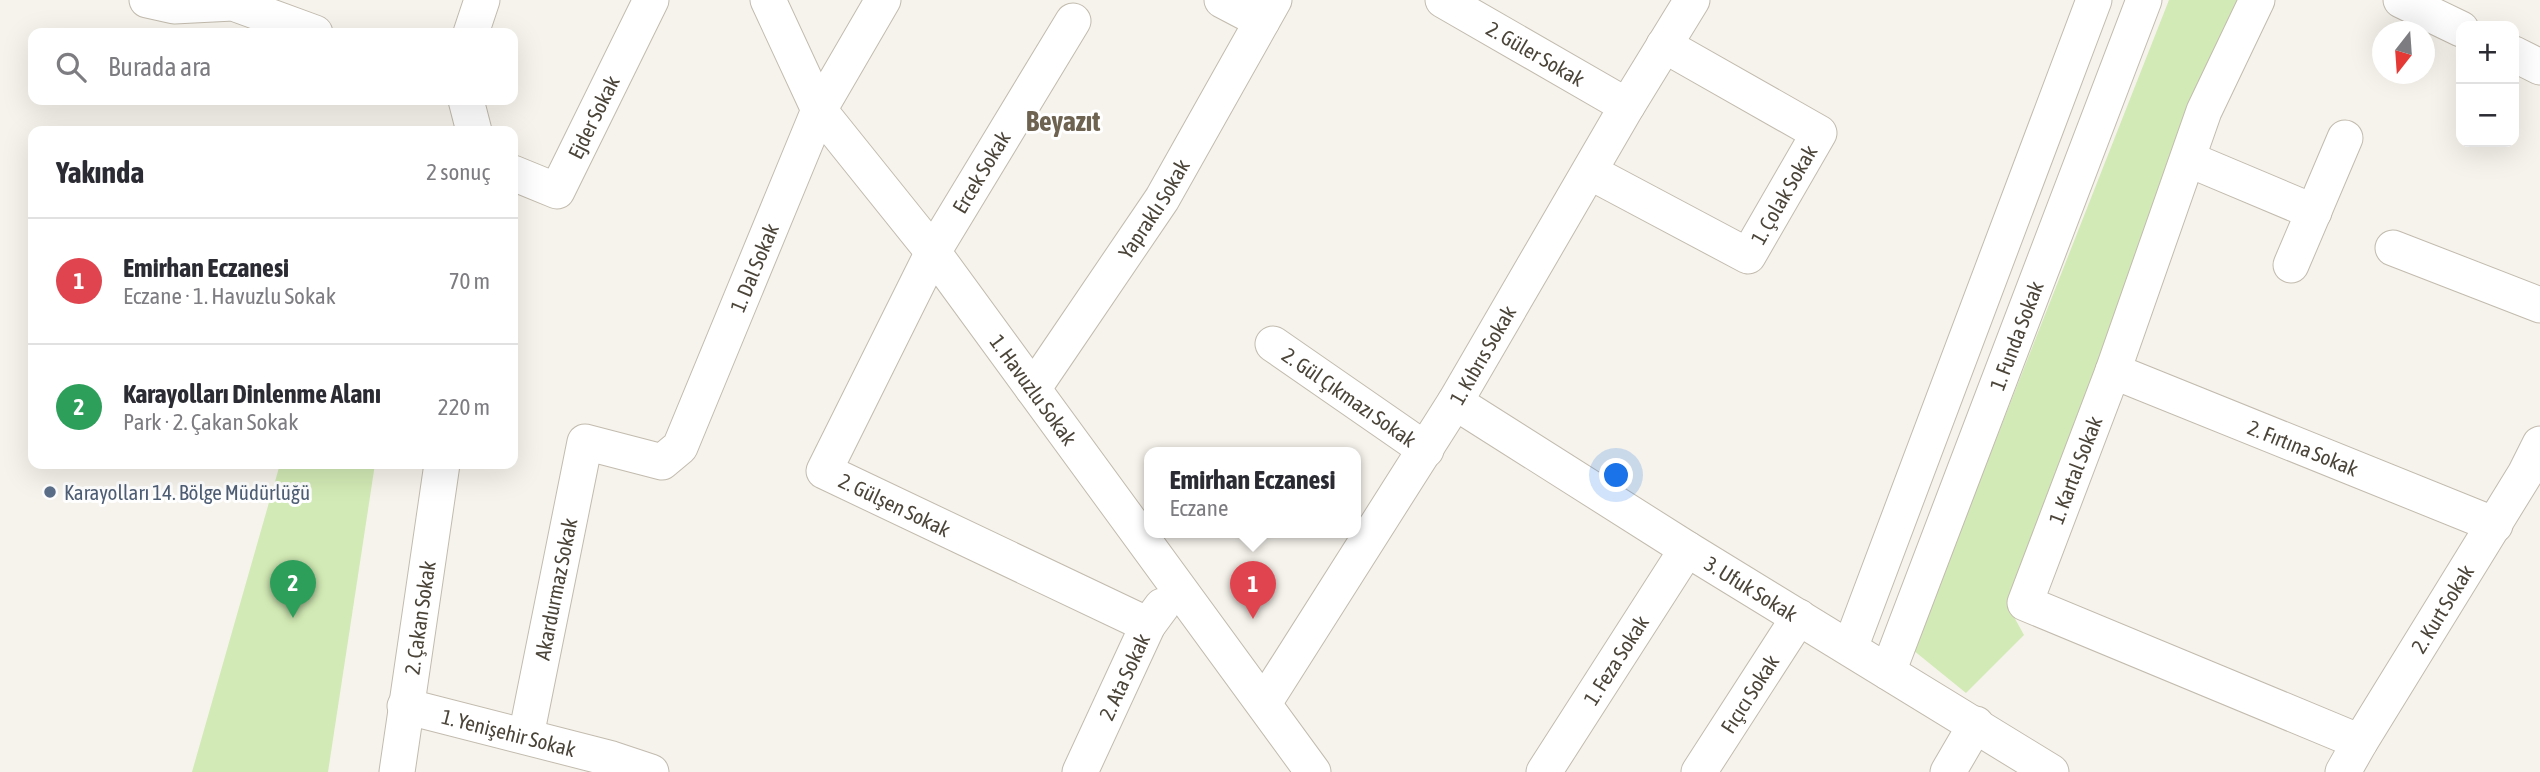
<!DOCTYPE html>
<html lang="tr">
<meta charset="utf-8">
<style>
body{margin:0;font-family:"Asap Condensed",sans-serif;background:#f7f7f7;color:#2b2b33}
.controls{position:absolute;right:21px;top:21px;display:grid;overflow:hidden;border-radius:14px;box-shadow:0 7px 28px #0002}
.controls button{width:63px;height:63px;display:grid;place-items:center;padding:0;border:0;border-bottom:2px solid #e1e1e2;background:#fff;color:#2b2b33;font:35px sans-serif}
.compass{position:absolute;left:2372px;top:21px;width:63px;height:63px;border-radius:50%;background:#fff;box-shadow:0 7px 28px #0002;rotate:197deg}
.you{position:absolute;left:1617px;top:476px;width:24px;height:24px;margin:-18px;border:5px solid #fff;border-radius:50%;background:#1a73e8;box-shadow:0 0 0 10px #1a73e833}
.badge{display:grid;place-items:center;width:46px;height:46px;border-radius:50%;background:#fc3f1d;color:#fff;font-size:23px;font-weight:700}
.pin{position:absolute;translate:-50% -58px;filter:drop-shadow(0 2px 4px #0008)}
.pin::after{content:'';position:absolute;top:37px;width:24px;height:21px;background:inherit;clip-path:polygon(0 0,100% 0,50% 100%)}
.popup{position:absolute;left:1144px;top:447px;width:217px;height:91px;box-sizing:border-box;display:grid;place-content:center;border-radius:14px;background:#fff;filter:drop-shadow(0 2px 5px #0005);font-size:23px;white-space:nowrap;color:#7c7c81}
.popup b{font-size:26px;color:#2b2b33}
.popup::after{content:'';position:absolute;left:50%;top:100%;margin-left:-14px;border:14px solid transparent;border-top-color:#fff}
.list{margin:0;padding:0;list-style:none}
h2{display:flex;justify-content:space-between;align-items:center;height:91px;margin:0;padding:0 28px;font-size:30px}
h2 small{font-size:23px;font-weight:400;color:#7c7c81}
.list li{display:grid;grid-template-columns:46px 1fr auto;gap:21px;align-items:center;box-sizing:border-box;height:126px;padding:0 28px;border-top:2px solid #e1e1e2}
.list b{display:block;font-size:26px;white-space:nowrap}
.list p{margin:0;font-size:23px;white-space:nowrap;color:#7c7c81}
.list em{font-size:23px;font-style:normal;color:#7c7c81}
.icon{flex:none;width:38px;height:38px;fill:none;stroke:currentColor;stroke-width:2;stroke-linecap:round;stroke-linejoin:round}
.map{position:relative;flex:none;width:2540px;height:772px;overflow:hidden}
.search{position:absolute;background:#fff;box-shadow:0 7px 28px #0002;left:28px;top:28px;width:490px;height:77px;display:flex;align-items:center;gap:18px;box-sizing:border-box;padding:0 24px;border-radius:14px;color:#7c7c81;font-size:26px}
.panel{position:absolute;background:#fff;box-shadow:0 7px 28px #0002;left:28px;top:126px;width:490px;height:343px;border-radius:14px}
.map>svg:first-child{display:block}
.green{fill:#d2eab5}
.lines{fill:none;stroke-linecap:round;stroke-linejoin:round}
.minor-casing{stroke:#c2bbae;stroke-width:37}
.minor{stroke:#fff;stroke-width:35}
.service-dot{fill:#5c6f8a;stroke:#fff;stroke-width:2.5}
.labels{text-anchor:middle;dominant-baseline:central;stroke-width:6;stroke-linejoin:round;paint-order:stroke}
.street-label{font-size:21px;fill:#4b4439;stroke:#fff}
.service-label{font-size:21px;fill:#4e5e75;stroke:#fff;text-anchor:start}
.district-label{font-size:28px;font-weight:bold;fill:#6e6250;stroke:#fff}
</style>
<div class="map">
<svg width="2540" height="772" viewBox="0 0 2540 772">
<rect width="100%" height="100%" fill="#f6f3ec"/>
<g class="green">
<path d="M2169,0H2241L2098,377L2008,606L2024,635L1966,693L1913,650Z"/>
<path d="M280,464H375L328,772H192Z"/>
</g>
<g class="lines">
<g class="minor-casing">
<g id="minor">
<path d="M147,0L174,6L233,3L315,33"/>
<path id="s1" d="M768,0L819,110L933,252L1313,772"/>
<path d="M1222,0L1262,21"/>
<path id="s2" d="M1443,0L1627,106"/>
<path d="M2257,0L2204,111L2113,371L2025,603L2360,742"/>
<path d="M2401,0L2461,29"/>
<path id="s3" d="M1073,21L933,252L824,471L1148,625"/>
<path d="M471,33L482,0"/>
<path d="M2514,54L2540,67"/>
<path d="M466,100L474,131"/>
<path d="M2188,159L2314,212"/>
<path id="s4" d="M1590,172L1748,256L1819,133L1664,45"/>
<path id="s5" d="M513,173L557,191L651,0"/>
<path d="M2393,248L2540,305"/>
<path d="M2291,265L2345,138"/>
<path id="s6" d="M1273,344L1426,450"/>
<path id="s7" d="M2113,371L2495,525"/>
<path id="s8" d="M1033,389L1162,199L1274,0"/>
<path id="s9" d="M1455,402L1687,549L2051,772"/>
<path d="M1850,648L2094,0"/>
<path id="s10" d="M1888,672L2144,0"/>
<path id="s11" d="M1264,703L1455,402L1627,106L1692,0"/>
<path id="s12" d="M405,706L612,759L651,772"/>
<path id="s13" d="M526,736L585,442L662,462L680,447L819,110L883,0"/>
<path id="s14" d="M397,772L442,464"/>
<path id="s15" d="M1080,772L1148,625L1162,606"/>
<path id="s16" d="M1544,772L1687,549"/>
<path id="s17" d="M1699,772L1799,617"/>
<path d="M1948,772L1976,724"/>
<path id="s18" d="M2343,772L2360,742L2525,474L2540,444"/>
</g>
</g>
<use href="#minor" class="minor"/>
</g>
<circle class="service-dot" cx="50" cy="492" r="7"/>
<g class="labels">
<g class="street-label">
<text stroke="none"><textPath href="#s2" startOffset="107">2. Güler Sokak</textPath></text>
<text stroke="none"><textPath href="#s5" startOffset="130">Ejder Sokak</textPath></text>
<text transform="translate(981 172) rotate(-59)">Ercek Sokak</text>
<text stroke="none"><textPath href="#s4" startOffset="250">1. Çolak Sokak</textPath></text>
<text stroke="none"><textPath href="#s8" startOffset="217">Yapraklı Sokak</textPath></text>
<text stroke="none"><textPath href="#s13" startOffset="597">1. Dal Sokak</textPath></text>
<text stroke="none"><textPath href="#s10" startOffset="360">1. Funda Sokak</textPath></text>
<text stroke="none"><textPath href="#s11" startOffset="411">1. Kıbrıs Sokak</textPath></text>
<text stroke="none"><textPath href="#s1" startOffset="474">1. Havuzlu Sokak</textPath></text>
<text stroke="none"><textPath href="#s6" startOffset="93">2. Gül Çıkmazı Sokak</textPath></text>
<text stroke="none"><textPath href="#s7" startOffset="205">2. Fırtına Sokak</textPath></text>
<text transform="translate(2075 470) rotate(-69)">1. Kartal Sokak</text>
<text stroke="none"><textPath href="#s3" startOffset="593">2. Gülşen Sokak</textPath></text>
<text stroke="none"><textPath href="#s9" startOffset="350">3. Ufuk Sokak</textPath></text>
<text stroke="none"><textPath href="#s13" startOffset="150">Akardurmaz Sokak</textPath></text>
<text stroke="none"><textPath href="#s18" startOffset="191">2. Kurt Sokak</textPath></text>
<text stroke="none"><textPath href="#s14" startOffset="156">2. Çakan Sokak</textPath></text>
<text stroke="none"><textPath href="#s16" startOffset="133">1. Feza Sokak</textPath></text>
<text stroke="none"><textPath href="#s15" startOffset="105">2. Ata Sokak</textPath></text>
<text stroke="none"><textPath href="#s17" startOffset="93">Fıçıcı Sokak</textPath></text>
<text stroke="none"><textPath href="#s12" startOffset="107">1. Yenişehir Sokak</textPath></text>
</g>
<g class="service-label">
<text x="64" y="492">Karayolları 14. Bölge Müdürlüğü</text>
</g>
<g class="district-label">
<text x="1063" y="121">Beyazıt</text>
</g>
</g>
</svg>
<div class="controls">
<button>+</button>
<button>−</button>
</div>
<svg class="compass" viewBox="-18 -18 36 36"><path d="M0-13l5 13h-10z" fill="#e53935"/><path d="M0 13l5-13h-10z" fill="#7c7c81"/></svg>
<div class="you"></div>
<div class="pin badge" style="left:1253px;top:619px;background:#e0444e">1</div>
<div class="popup"><b>Emirhan Eczanesi</b>Eczane</div>
<div class="pin badge" style="left:293px;top:618px;background:#2e9e5b">2</div>
<div class="search"><svg class="icon" aria-label="search" viewBox="0 0 24 24"><circle cx="10" cy="10" r="6"/><path d="M15 15l6 6"/></svg>Burada ara</div>
<section class="panel">
<h2>Yakında<small>2 sonuç</small></h2>
<ul class="list">
<li><span class="badge" style="background:#e0444e">1</span><div><b>Emirhan Eczanesi</b><p>Eczane · 1. Havuzlu Sokak</p></div><em>70 m</em></li>
<li><span class="badge" style="background:#2e9e5b">2</span><div><b>Karayolları Dinlenme Alanı</b><p>Park · 2. Çakan Sokak</p></div><em>220 m</em></li>
</ul>
</section>
</div>
